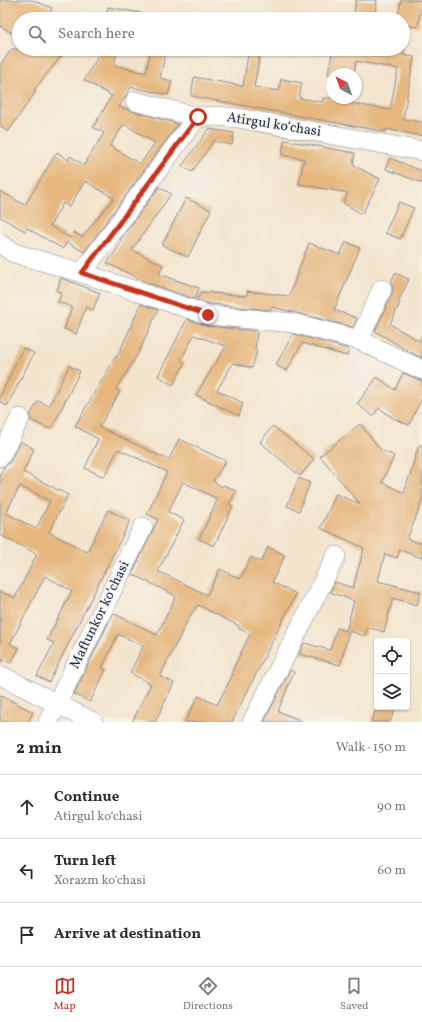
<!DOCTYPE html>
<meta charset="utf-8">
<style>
body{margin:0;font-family:Vollkorn,serif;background:#f7f7f7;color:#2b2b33}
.controls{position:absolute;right:12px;bottom:12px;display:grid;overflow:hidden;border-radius:4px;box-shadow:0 1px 3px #0004}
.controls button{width:36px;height:36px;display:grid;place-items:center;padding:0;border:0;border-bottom:1px solid #e1e1e2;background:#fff;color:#2b2b33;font:20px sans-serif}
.compass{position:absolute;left:326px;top:68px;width:36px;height:36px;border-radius:50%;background:#fff;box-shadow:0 1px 3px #0004;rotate:319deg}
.stop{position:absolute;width:12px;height:12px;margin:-9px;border:3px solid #c8321e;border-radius:50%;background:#fff}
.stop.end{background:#c8321e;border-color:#fff;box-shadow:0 1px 4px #0008}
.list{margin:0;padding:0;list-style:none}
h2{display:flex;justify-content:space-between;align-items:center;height:52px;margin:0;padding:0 16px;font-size:17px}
h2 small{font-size:13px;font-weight:400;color:#7c7c81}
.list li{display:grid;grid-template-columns:26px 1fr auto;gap:12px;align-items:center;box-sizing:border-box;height:64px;padding:0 16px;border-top:1px solid #e1e1e2}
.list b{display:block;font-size:15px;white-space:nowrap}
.list p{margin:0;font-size:13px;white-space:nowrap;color:#7c7c81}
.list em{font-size:13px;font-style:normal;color:#7c7c81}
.icon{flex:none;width:22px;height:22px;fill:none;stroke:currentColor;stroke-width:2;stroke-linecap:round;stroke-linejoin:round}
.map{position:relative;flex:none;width:422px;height:722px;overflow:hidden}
.search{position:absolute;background:#fff;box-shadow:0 1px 3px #0004;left:12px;right:12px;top:12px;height:44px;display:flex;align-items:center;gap:10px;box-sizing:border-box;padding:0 14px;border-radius:22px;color:#7c7c81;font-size:15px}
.sheet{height:244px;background:#fff}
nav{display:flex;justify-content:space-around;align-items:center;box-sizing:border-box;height:56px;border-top:1px solid #e1e1e2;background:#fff;font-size:11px;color:#7c7c81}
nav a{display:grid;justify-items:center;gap:2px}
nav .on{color:#c8321e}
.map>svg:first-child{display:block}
.building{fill:#e6b77f;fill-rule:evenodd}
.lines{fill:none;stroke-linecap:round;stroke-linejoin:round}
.minor-casing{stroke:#878a96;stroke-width:20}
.minor{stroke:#fff;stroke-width:19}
.route{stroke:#c8321e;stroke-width:5}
.labels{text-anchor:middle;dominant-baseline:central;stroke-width:3;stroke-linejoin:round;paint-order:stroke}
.street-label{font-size:14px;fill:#1b2f5e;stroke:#f7f3e8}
</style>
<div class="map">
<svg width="422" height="722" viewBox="0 0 422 722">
<rect width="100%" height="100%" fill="#f7f3e8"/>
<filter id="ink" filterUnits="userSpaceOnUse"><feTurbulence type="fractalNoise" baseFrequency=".025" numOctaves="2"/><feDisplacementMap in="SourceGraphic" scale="8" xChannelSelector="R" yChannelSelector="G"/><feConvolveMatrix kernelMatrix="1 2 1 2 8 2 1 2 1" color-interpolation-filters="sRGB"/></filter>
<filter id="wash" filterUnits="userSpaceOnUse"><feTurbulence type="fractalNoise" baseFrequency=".012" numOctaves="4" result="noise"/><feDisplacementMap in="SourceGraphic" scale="16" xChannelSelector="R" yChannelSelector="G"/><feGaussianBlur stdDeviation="0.9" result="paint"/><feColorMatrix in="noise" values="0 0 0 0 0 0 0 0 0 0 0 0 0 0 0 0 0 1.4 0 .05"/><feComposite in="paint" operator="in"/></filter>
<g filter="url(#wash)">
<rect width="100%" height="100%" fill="#f3e4cd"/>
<g id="blocks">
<g class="building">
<path d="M0,0H32L52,8L48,19H19V37L0,26Z"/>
<path d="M356,0H377L375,14L369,13L368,19H353Z"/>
<path d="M401,0H422L418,27L403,25V19H397Z"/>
<path d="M108,7L141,13L140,19H105Z"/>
<path d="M12,49H67L34,90L36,91L8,132L0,126V65Z"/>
<path d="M99,49H118L114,65L146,73L151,49H166L160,78L172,81L168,95L131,87L119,107L178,124L84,252L67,242L63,249L27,228L25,231L0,217V191L25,205L57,152L68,160L70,156L84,165L104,133L93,127L112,96L84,80L96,60ZM124,124L155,143L140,164L110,146ZM85,181L114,198L82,237L73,232L70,238L50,226L63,203L69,207Z"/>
<path d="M249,49H261L254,87L279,91L281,79L302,83L299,98L322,102L323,98H350L349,103L390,110L398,69L356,61L354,74H328L333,49H370L391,53L392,49H405L403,55L414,57L403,119L422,122V136L386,129V132L191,96L194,77L243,86Z"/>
<path d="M209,129L234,133L232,145L214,141L192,172L182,166Z"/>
<path d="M284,140L355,153L353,165L380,179L362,214L343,203L348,193L299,184L304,159L282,155Z"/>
<path d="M390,158L422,171V183L386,169Z"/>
<path d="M159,187L171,194L132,250L163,265L159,274L199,288L195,299L148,283L107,263L122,242L120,240Z"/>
<path d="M186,198L211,210L188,257L162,245Z"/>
<path d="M399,202L414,208L400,239L385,233Z"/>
<path d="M346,242L360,248L334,310L357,318L353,327L272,307L271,310L210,304L197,300L201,292L247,296V291L289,296L309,243L340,255Z"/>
<path d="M395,273L409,279L398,302L400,303L390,324L419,341L422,335V358L408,351L375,331L392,294L393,288L391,282Z"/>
<path d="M61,278L100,293L93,310L86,307L76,334L64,329L72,307L58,302L62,293L57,291Z"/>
<path d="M141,304L158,310L138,354L116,389L120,392L99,427L169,460L179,439L226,461L213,481L222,487L224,485L236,491L229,504L233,506L214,546L199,539L218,499L183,482L168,512L184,520L158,571L207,595L220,569L240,579L251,557L261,562L268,547L285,555L272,582L296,594L232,722H185L198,696L217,705L233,674L231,673L250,634L238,628L239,626L198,605L191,614L160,676L174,683L155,722H132L151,684L130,673L143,646L118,634L102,668L106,670L90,702L74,694L113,613L157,635L176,596L132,574L158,519L147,514L167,472L118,449L104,477L85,468L98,439L75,426L116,356L117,357Z"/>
<path d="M187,319L207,326L257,331L255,351H257L252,368L233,363L217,390L243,403L239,416L196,395L226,346L194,335L181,360L185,363L173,385L158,376Z"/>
<path d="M293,334L349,349L347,356L302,343L287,371L276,365Z"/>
<path d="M23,348L34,353L7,406L0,402V397Z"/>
<path d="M69,366L80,371L52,428H47L30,420V416L38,401L49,406Z"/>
<path d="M403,373L422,381V397L409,425L393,418L379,408L373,416L357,404L377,377L395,390Z"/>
<path d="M360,424L381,450L394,456L382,482L404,493L419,445H422V502L407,539L422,544V558L400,550L397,558L385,554L378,581L421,592L417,605L393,598L384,632L367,627L365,636L349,631L340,665L299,654L304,643L330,650L337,628L346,631L354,601L330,592L335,582L353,588L364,548L321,528L336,494L360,504L320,456Z"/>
<path d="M273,426L314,459L300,476L260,442Z"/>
<path d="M20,441L34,449L23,472L68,495L49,532L87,552L108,510L130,521L49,682L37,676L54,643L47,640L72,591L45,576L10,644L19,648L11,663L3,659L0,664V591L15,598L37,554L0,535V475L4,467L10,462ZM20,486L50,501L36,529L6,513Z"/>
<path d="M299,478L310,483L299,511L287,506Z"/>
<path d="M290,670L294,672L278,711L304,722H264Z"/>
<path d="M0,695L33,712L28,722H0Z"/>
<path d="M377,707H396L390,722H371Z"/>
</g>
</g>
</g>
<g filter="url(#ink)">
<use href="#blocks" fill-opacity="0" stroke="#878a96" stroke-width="1"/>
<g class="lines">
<g class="minor-casing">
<g id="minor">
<path d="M135,101L197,117"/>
<path d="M0,244L14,253L82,273L208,315L293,323L359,340L422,370"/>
<path d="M82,273L197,117L215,116L238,118L422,151"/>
<path d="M359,340L382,289"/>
<path d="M0,457L20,418"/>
<path d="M0,675L93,722"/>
<path d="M48,722L143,527"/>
<path d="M252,722L336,556"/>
</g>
</g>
<use href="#minor" class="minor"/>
</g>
</g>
<g class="lines" filter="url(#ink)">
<path class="route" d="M198,117L82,273L208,315"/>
</g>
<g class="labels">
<g class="street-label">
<text transform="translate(274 125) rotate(9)">Atirgul koʻchasi</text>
<text transform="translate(100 615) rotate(-64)">Maftunkor koʻchasi</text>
</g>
</g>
</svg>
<div class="controls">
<button><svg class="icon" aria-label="locate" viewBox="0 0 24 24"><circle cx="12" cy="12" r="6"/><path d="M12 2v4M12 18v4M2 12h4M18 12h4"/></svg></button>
<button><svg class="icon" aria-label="layers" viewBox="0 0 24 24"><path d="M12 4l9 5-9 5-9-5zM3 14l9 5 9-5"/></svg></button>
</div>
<svg class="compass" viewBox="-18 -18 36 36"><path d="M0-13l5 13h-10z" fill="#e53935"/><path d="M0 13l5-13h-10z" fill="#7c7c81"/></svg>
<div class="stop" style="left:198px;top:117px"></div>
<div class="stop end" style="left:208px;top:315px"></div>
<div class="search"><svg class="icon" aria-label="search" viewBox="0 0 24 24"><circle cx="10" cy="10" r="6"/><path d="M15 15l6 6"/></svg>Search here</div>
</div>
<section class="sheet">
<h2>2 min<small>Walk · 150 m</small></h2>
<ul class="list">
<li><svg class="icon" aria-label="ahead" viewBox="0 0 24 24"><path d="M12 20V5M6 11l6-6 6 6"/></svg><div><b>Continue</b><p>Atirgul koʻchasi</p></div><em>90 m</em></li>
<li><svg class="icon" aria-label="left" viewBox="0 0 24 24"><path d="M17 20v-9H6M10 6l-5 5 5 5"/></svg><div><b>Turn left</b><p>Xorazm ko'chasi</p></div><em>60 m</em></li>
<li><svg class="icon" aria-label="arrive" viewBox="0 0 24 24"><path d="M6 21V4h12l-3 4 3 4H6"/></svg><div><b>Arrive at destination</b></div></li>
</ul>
</section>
<nav>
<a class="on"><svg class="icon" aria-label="map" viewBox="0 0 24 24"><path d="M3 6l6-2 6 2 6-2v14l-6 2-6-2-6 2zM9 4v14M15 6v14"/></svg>Map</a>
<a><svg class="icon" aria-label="directions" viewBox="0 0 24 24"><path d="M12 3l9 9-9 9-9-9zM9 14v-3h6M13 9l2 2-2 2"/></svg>Directions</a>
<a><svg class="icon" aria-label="saved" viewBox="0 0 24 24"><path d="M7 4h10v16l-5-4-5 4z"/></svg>Saved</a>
</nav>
